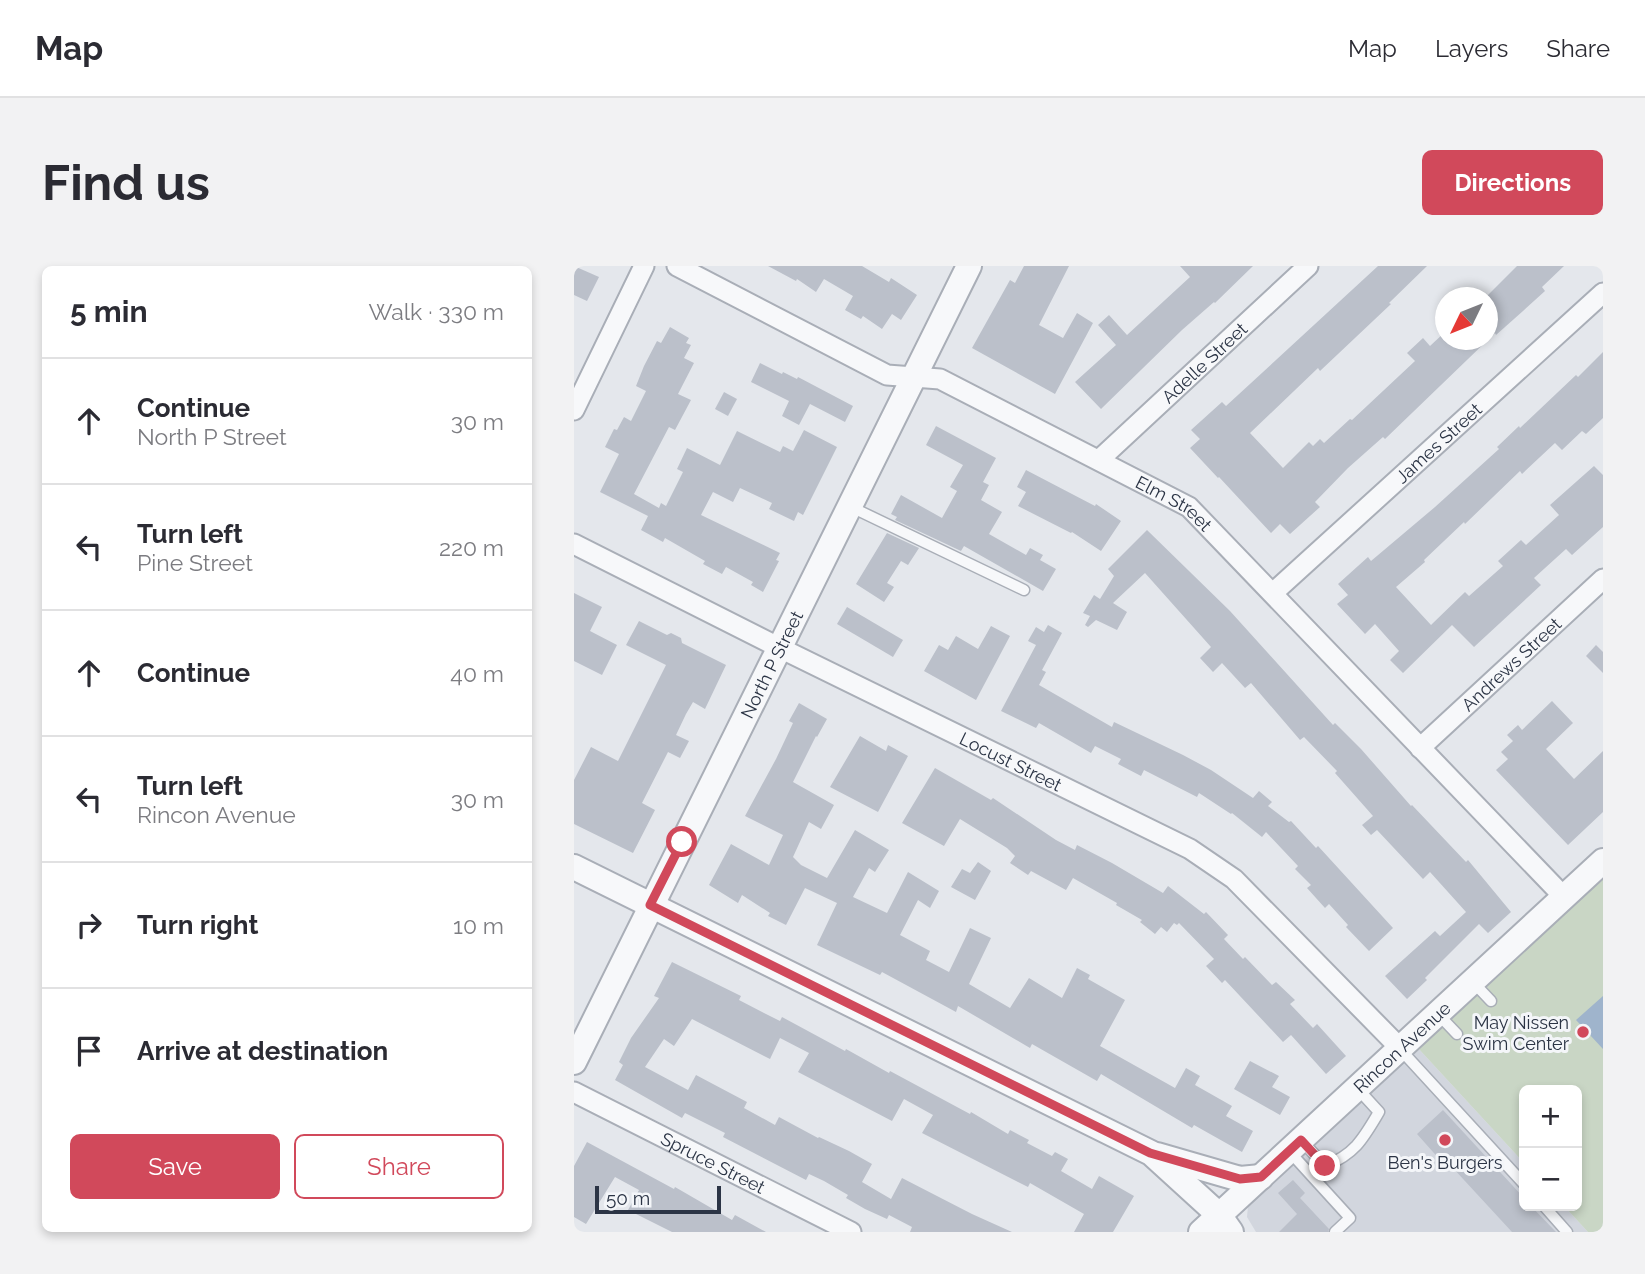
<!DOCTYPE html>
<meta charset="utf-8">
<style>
body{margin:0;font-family:Raleway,sans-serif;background:#f2f2f3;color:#2b2b33}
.controls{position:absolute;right:21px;bottom:21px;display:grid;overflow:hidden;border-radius:10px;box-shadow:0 4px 10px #0003}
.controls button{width:63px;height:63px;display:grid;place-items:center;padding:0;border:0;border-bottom:2px solid #e1e1e2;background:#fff;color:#2b2b33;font:35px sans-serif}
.compass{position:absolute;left:861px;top:21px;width:63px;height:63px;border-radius:50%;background:#fff;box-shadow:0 4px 10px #0003;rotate:227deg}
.scale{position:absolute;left:21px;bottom:18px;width:126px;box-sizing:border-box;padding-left:7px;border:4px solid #2b3445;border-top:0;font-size:19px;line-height:24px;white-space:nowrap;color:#2b3445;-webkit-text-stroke:5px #f4f6f9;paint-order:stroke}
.stop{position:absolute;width:21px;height:21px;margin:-16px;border:5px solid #d1495b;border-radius:50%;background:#fff}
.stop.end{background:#d1495b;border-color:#fff;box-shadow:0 2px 7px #0008}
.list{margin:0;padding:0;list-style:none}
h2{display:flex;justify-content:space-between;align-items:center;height:91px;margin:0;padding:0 28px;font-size:30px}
h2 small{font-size:23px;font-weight:400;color:#7c7c81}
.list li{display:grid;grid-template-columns:46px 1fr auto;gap:21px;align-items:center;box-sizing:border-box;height:126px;padding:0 28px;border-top:2px solid #e1e1e2}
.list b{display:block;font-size:26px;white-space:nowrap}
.list p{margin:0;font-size:23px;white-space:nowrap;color:#7c7c81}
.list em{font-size:23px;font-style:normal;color:#7c7c81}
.actions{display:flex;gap:14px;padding:21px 28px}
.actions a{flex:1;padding:16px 0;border:2px solid #d1495b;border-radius:10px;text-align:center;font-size:24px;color:#d1495b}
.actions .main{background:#d1495b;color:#fff}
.icon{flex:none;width:38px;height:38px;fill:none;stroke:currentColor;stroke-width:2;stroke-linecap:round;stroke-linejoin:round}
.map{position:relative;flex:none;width:1029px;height:966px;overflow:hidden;border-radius:10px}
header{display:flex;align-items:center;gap:42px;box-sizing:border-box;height:98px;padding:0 35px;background:#fff;border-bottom:2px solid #e1e1e2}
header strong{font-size:33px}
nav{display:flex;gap:38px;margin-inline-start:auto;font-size:24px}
.intro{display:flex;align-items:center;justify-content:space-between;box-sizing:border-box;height:168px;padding:0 42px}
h1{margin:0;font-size:49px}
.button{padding:18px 32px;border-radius:10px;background:#d1495b;color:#fff;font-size:24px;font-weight:700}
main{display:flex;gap:42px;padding:0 42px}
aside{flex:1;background:#fff;border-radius:10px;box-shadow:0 4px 10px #0003}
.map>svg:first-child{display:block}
.built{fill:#d2d6de}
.green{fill:#c9d6c5}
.water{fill:#9fb4cc}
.building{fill:#bbc0ca}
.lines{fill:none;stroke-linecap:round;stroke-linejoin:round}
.service-casing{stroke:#a9aeb7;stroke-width:13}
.minor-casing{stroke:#a9aeb7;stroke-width:23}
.tertiary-casing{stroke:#a9aeb7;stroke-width:28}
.service{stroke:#f7f8fa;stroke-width:10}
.minor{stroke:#f7f8fa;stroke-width:19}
.tertiary{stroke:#f7f8fa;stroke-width:24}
.route{stroke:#d1495b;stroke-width:9}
.poi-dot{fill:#d1495b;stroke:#f4f6f9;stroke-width:2.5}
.labels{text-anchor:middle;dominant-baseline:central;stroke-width:6;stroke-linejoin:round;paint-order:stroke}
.street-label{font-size:18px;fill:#2b3445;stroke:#f4f6f9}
.poi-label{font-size:18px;fill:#2b3445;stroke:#f4f6f9;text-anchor:end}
</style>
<header>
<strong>Map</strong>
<nav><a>Map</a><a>Layers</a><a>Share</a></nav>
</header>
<div class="intro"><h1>Find us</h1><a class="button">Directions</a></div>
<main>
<aside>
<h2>5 min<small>Walk · 330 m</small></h2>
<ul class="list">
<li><svg class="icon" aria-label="ahead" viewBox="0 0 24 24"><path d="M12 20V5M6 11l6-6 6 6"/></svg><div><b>Continue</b><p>North P Street</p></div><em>30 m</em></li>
<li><svg class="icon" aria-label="left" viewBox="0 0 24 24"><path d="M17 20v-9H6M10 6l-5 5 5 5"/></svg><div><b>Turn left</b><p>Pine Street</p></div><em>220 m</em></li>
<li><svg class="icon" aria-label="ahead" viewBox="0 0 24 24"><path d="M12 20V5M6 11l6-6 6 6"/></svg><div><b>Continue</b></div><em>40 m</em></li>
<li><svg class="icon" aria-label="left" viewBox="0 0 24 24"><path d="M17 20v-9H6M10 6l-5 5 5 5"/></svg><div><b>Turn left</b><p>Rincon Avenue</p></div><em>30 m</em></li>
<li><svg class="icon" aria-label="right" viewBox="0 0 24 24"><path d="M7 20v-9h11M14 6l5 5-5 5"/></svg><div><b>Turn right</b></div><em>10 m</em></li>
<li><svg class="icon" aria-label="arrive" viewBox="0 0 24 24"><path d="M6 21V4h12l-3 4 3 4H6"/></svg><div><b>Arrive at destination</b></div></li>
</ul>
<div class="actions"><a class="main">Save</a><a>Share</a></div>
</aside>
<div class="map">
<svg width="1029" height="966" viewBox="0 0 1029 966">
<rect width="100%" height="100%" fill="#e4e7ec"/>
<path class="built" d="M843,781L950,897V940H990L1014,966H682L673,951L674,940L681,931Z"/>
<path class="green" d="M1029,610V966H1014L990,940H1003V824H950V897L843,781Z"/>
<path class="water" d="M1029,730V783L1002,754Z"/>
<g class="building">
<path d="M0,0L25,11L13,35L0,29Z"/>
<path d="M194,0H288L315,16L317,12L343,29L327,54L318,48L308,63L289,50L287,53L271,44L279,30L250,13L242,26L223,13L222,15Z"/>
<path d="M450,0H495L465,59L489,72L503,47L519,57L481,128L398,82L436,14L441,17Z"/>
<path d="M606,0H679L641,37L640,36L608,64L527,143L501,116L542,79L524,59L535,49L553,69L616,11Z"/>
<path d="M804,0H853L815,37L817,38L746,105L744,102L676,167L709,202L735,176L739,180L746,173L750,177L776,153L778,154L841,95L833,87L849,72L856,80L872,65V74H914V29L943,0H990L968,21L971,25L949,45L922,69L921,67L811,173L809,171L774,202L741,236L746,241L716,268L706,258L697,267L645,211L644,212L616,182L626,173L617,164L648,136L652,140Z"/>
<path d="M96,61L115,72L112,77L117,79L110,92L120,97L104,128L117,134L101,164L95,161L60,228L85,242L87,237L92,240L109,206L103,203L113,182L146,199L163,165L206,186L209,180L219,185L230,164L263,181L229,249L224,246L220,255L195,243L198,237L166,222L159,236L139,226L127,249L206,287L202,294L205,295L189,326L177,319L179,316L152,301L148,308L129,298L131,295L91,272L89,276L67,264L74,250L26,226L45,188L31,181L40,163L43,164L50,151L57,155L72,125L62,120L70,100L83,75L87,77Z"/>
<path d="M1029,86V152L1012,168L1008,165L988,184L981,177L948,208L946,205L891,258L890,256L850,294L851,296L822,321L857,359L891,326L895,330L929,300L924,295L947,274L952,279L985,249L976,239L1020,200L1029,209V261L998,289L992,283L960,312L967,319L900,381L878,359L829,407L816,394L825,385L801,358L791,368L763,338L774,329L764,318L794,291L797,295L861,241L925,183L923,181L945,160L946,162L1002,109L1004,111Z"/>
<path d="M186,97L208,108L209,106L223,113L224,111L279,140L271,156L236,138L225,159L208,150L215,135L177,116Z"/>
<path d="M150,126L163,133L154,150L141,143Z"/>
<path d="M362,160L422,192L409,216L415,219L407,234L428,246L415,268L452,289L456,282L469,289L466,294L482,303L469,325L390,280L387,285L321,254L323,251L317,248L327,229L368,252L383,225L376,221L389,199L352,179Z"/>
<path d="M452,204L521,240L522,238L547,255L527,285L498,266L497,267L444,240L452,226L443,221Z"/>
<path d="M573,264L656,345L759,459L761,457L787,483L837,540L838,539L892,596L894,594L937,646L914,667L905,658L851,712L853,714L833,733L811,710L861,665L866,670L892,646L856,606L849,613L803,564L797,569L788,559L799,550L761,507L763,505L730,471L726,474L677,417L671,422L648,397L639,406L626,392L637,381L571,307L539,337L553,346L543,364L522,354L514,361L511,359L516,350L509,347L520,329L526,333L540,310L534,303Z"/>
<path d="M313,267L345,282L334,299L327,295L313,317L320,321L310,336L282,318Z"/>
<path d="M0,327L28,341L16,365L43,379L28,409L0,395Z"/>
<path d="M273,341L329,374L319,391L263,358Z"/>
<path d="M65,355L93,369L97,367L107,372L108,377L152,399L131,443L119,436L112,448L102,469L115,475L106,492L94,486L68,537L81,544L59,587L0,558V514L17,481L44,495L92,399L52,379Z"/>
<path d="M474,359L488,367L468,404L472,406L465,419L538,461L540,456L609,489L637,504L679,532L685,525L698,536L694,540L715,556L717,555L742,582L744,580L819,662L795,685L772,661L774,659L755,638L751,642L733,622L737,619L721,603L724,600L692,566L688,571L658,547L657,548L625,527L623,531L570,504L567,510L544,498L547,493L521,480L517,487L465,457L462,462L427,445L462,379L454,375L462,361L470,366Z"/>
<path d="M417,360L436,370L402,434L350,405L365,379L374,384L382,370L404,383Z"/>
<path d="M1022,379L1029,386V407L1012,390Z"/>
<path d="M978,435L999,457L972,483L1000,513L1029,485V546L994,579L922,504L934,493L927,486L939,475L933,469L944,459L948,464Z"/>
<path d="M225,437L253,453L243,471L242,470L219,516L260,539L247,563L235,556L219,591L227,599L253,612L281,564L315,584L301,606L295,602L279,631L313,647L334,606L365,625L356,642L344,634L326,669L356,685L352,694L375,706L396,662L417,672L395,718L436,742L455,712L488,732L503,702L516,709L514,713L551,734L526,780L601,822L612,802L626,810L621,819L658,840L652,850L679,865L668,886L620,859L618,862L527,808L523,815L458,778L456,782L384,740L382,746L308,706L306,709L243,679L263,637L231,622L212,659L194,650L196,647L168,629L164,637L135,619L157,578L195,599L209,569L171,550L202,493L219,457L215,455Z"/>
<path d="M286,470L312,485L314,479L334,490L304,546L256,521Z"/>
<path d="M361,502L417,534L419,532L482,574L501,584L503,579L538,597L589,627L594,620L630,648L632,646L654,669L650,673L669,693L671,691L698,719L702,716L721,734L716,738L739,762L743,758L772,790L752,808L717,769L709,776L651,714L648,717L632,700L640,693L605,657L603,659L600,657L593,666L587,661L581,668L566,656L568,654L542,639L543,637L499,612L492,624L457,605L454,609L436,597L441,590L433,582L386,553L370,580L328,557Z"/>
<path d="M404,596L417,605L401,634L377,621L388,603L396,607Z"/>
<path d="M98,696L167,730L165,734L190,747L206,755L208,751L271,785L272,783L315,807L316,805L396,848L397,846L434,868L436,864L455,874L453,877L478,890L481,886L494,893L487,905L518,923L525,910L560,930L539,966H500L510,948L456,917L454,921L348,867L359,849L330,833L318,855L224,806L235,787L206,772L196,793L118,753L100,780L90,773L71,801L114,824L122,809L173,836L170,842L201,859L205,851L244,872L245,871L275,885L298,898L288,916L317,933L328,912L398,948L438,966H336L338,961L315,949L313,953L291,943L272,932L274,929L250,915L235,908L232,914L149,871L151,867L111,847L108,852L41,814L49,799L45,796L57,772L85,732L80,730Z"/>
<path d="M676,795L705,810L698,821L716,831L706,849L660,823Z"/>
<path d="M869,844L950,932V940H957L982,966H938L878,901L875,904L843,868Z"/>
<path d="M13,876L100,923L101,921L158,954L161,949L192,966H98L54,944L65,924L41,911L12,958L0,951V900Z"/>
<path d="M719,914L731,927L726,932L755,963L754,966H705L723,948L704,927Z"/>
</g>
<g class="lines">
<g class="service-casing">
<g id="service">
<path d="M277,241L450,324"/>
<path d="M898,715L917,735"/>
<path d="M864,748L883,768"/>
<path d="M826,783L950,918"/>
<path d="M728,875L751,900C781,888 789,873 805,846L783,822"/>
<path d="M715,885L776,952L761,966"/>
<path d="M970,940L993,966"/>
</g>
</g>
<g class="minor-casing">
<g id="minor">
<path id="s1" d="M103,0L313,109L366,113L615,241L990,631"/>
<path d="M0,144L70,0"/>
<path id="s2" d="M526,193L734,0"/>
<path id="s3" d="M0,278L206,382L616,583L660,613L826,782"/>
<path id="s4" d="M700,326L1029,27"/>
<path id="s5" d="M846,482L1029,313"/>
<path id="s6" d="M0,826L277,966"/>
</g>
</g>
<g class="tertiary-casing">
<g id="tertiary">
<path d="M0,601L577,887L645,949L657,966"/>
<path id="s7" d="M0,796L395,0"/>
<path d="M583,889L666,913L687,911"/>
<path id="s8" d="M627,966L1029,595"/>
</g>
</g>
<use href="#service" class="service"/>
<use href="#minor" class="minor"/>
<use href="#tertiary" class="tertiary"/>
</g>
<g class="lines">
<path class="route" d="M108,576L76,639L576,887L666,913L687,911L727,874L751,900"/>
</g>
<g class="poi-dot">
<circle cx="1009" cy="766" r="7"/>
<circle cx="871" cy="874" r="7"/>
</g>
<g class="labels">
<g class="street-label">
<text stroke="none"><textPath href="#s2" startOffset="142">Adelle Street</textPath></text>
<text stroke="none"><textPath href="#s4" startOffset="222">James Street</textPath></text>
<text stroke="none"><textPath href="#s1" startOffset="555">Elm Street</textPath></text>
<text stroke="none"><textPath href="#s5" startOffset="124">Andrews Street</textPath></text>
<text stroke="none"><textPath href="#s7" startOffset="444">North P Street</textPath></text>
<text stroke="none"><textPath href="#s3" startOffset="488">Locust Street</textPath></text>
<text stroke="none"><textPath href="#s8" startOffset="273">Rincon Avenue</textPath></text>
<text stroke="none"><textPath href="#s6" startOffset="156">Spruce Street</textPath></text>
</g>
<g class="poi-label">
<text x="995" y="756">May Nissen<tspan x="995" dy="21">Swim Center</tspan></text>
<text x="871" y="896" text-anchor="middle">Ben's Burgers</text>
</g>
</g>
</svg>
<div class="controls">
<button>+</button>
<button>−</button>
</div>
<svg class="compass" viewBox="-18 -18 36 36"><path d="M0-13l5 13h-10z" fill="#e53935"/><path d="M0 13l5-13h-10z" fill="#7c7c81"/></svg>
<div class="scale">50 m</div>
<div class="stop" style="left:108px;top:576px"></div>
<div class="stop end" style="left:751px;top:900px"></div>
</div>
</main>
